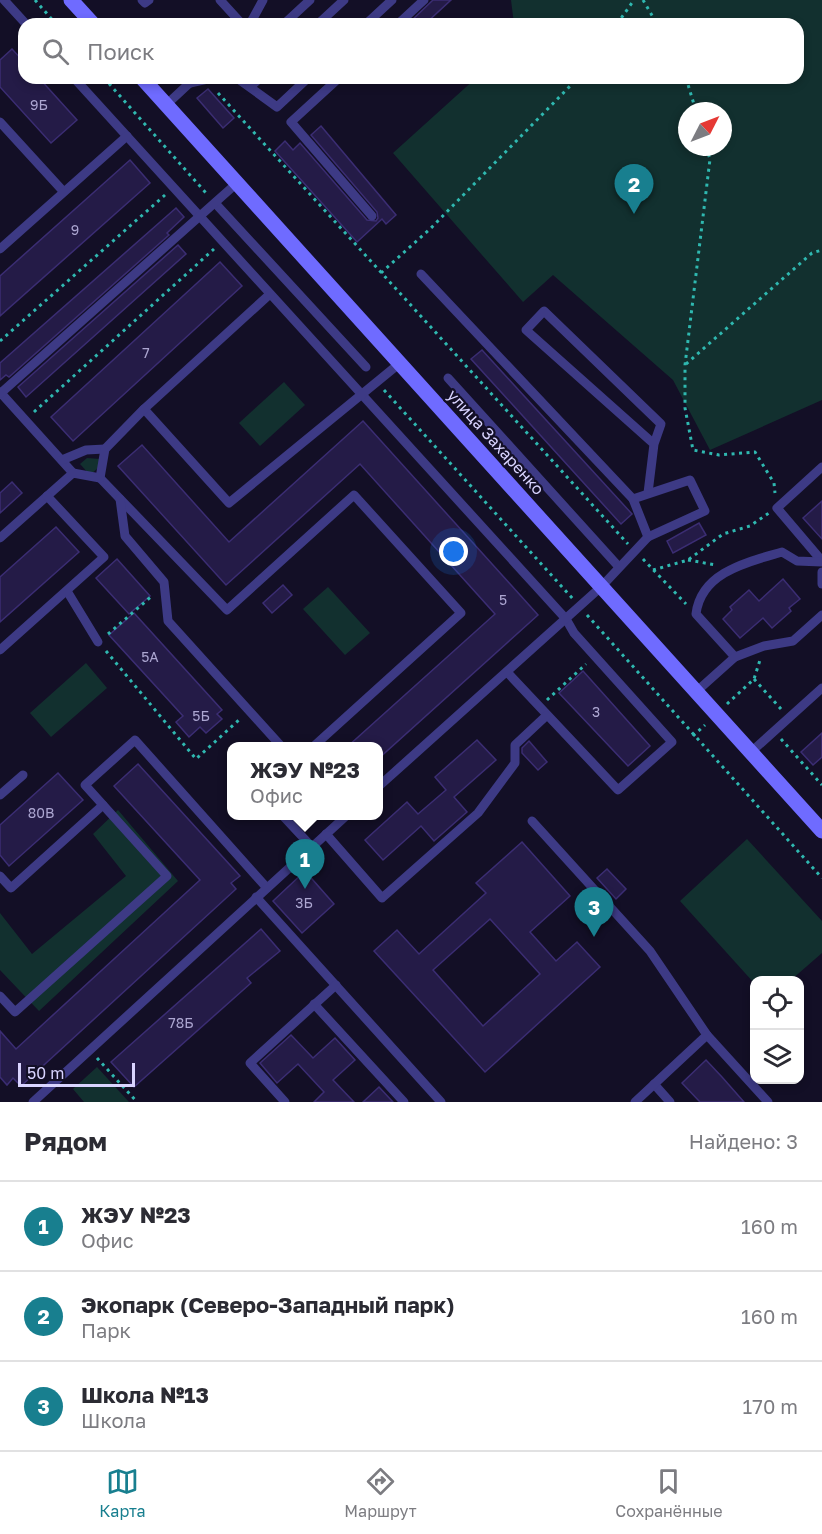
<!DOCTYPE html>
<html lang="ru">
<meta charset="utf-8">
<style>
body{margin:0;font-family:"Golos Text",sans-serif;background:#f7f7f7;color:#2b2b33}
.controls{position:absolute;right:18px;bottom:18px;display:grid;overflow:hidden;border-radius:12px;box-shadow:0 3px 9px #0003}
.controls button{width:54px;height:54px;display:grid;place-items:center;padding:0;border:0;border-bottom:2px solid #e1e1e2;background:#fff;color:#2b2b33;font:30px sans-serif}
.compass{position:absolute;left:678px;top:102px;width:54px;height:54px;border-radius:50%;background:#fff;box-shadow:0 3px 9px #0003;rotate:48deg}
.scale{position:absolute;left:18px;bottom:15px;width:117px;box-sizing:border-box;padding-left:6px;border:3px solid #d9d4ff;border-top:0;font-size:16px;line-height:21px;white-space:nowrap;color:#d9d4ff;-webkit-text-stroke:4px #130f26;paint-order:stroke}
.you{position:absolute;left:454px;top:552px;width:21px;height:21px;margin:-15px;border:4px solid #fff;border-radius:50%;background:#1a73e8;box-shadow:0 0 0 9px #1a73e833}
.badge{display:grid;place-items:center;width:39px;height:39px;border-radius:50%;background:#187f8f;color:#fff;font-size:20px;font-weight:700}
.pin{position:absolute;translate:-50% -50px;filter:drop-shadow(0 2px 3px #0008)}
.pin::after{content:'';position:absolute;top:32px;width:21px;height:18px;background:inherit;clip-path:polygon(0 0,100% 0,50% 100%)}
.popup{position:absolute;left:227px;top:742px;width:156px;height:78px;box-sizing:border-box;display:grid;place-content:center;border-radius:12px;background:#fff;filter:drop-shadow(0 2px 4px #0005);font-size:20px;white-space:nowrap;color:#7c7c81}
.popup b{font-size:22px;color:#2b2b33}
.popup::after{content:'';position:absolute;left:50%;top:100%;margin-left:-12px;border:12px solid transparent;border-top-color:#fff}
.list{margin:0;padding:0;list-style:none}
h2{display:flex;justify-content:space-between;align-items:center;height:78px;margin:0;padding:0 24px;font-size:26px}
h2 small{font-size:20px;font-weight:400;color:#7c7c81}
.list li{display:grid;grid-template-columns:39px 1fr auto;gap:18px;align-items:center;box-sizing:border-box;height:90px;padding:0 24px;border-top:2px solid #e1e1e2}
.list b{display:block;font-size:22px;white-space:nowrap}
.list p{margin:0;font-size:20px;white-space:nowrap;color:#7c7c81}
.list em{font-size:20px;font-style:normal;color:#7c7c81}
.icon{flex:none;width:33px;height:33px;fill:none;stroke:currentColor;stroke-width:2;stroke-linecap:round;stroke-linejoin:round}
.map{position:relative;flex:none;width:822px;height:1102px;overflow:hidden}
.search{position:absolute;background:#fff;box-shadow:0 3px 9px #0003;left:18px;right:18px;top:18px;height:66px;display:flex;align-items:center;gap:15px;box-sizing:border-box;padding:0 21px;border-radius:18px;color:#7c7c81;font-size:22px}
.sheet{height:348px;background:#fff}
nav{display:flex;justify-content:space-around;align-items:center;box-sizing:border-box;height:84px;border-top:2px solid #e1e1e2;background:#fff;font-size:16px;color:#7c7c81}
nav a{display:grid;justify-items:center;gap:3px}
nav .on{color:#187f8f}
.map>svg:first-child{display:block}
.green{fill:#12302f;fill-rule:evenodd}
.building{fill:#241b47;stroke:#3b2d73;stroke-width:1.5;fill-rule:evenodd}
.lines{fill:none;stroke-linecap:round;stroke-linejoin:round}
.path{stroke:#2fb8b0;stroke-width:3;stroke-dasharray:3 4.5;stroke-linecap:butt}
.lane{stroke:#3d3a85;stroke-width:9}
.secondary{stroke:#6f6bff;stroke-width:15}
.labels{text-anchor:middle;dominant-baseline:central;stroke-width:4.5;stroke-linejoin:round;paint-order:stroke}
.number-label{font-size:14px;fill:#aca6d1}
.street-label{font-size:16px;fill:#d9d4ff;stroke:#130f26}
</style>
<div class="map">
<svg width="822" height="1102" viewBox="0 0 822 1102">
<rect width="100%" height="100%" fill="#130f26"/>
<g class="green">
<path d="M511,0H822V400L710,450L673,380L553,275L523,302L393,153L476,78H798V24H514ZM687,111H723V147H687Z"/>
<path d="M284,382L305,405L260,446L239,423Z"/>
<path d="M87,458L100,459L98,468L90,475L80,464Z"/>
<path d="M328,587L370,633L345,655L303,609Z"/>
<path d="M86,663L107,688L51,737L30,713Z"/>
<path d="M118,810L178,881L39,1011L0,970V913L32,954L126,876L93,834Z"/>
<path d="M747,839L822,921V953L791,980H754V983L680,901Z"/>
<path d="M97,1067L129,1102H84L73,1089Z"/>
</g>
<g class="building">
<path d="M433,0H451L425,24H408Z"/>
<path d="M12,49L24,62V78H39L77,120L51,143L0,87V60Z"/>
<path d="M208,89L234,118L223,128L197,98Z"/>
<path d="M321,126L396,215L386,224L382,219L357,242L275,151L285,141L293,150L300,143L367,220L376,221L378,218L377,212L311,135Z"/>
<path d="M130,160L150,183L0,316V276Z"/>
<path d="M176,208L184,217L167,233L169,235L9,377L6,375L0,380V363Z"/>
<path d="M178,245L186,254L26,397L18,387Z"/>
<path d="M220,262L242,286L73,441L51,417Z"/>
<path d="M482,350L632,514L621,524L471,359Z"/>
<path d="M363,421L538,615L378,759V747H347L495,614L360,464L226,585L118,466L142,445L229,542Z"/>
<path d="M12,482L22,493L0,513V493Z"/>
<path d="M822,501V539L803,518Z"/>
<path d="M699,523L706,535L673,553L667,541Z"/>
<path d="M56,527L79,552L0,622V577Z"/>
<path d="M117,559L150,596L129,614L96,578Z"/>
<path d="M783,579L800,599L789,608L791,611L772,628L763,618L740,638L723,619L732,610L730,607L749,590L759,601Z"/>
<path d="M283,585L292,595L272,613L263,603Z"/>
<path d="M134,613L222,710L217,714L222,719L206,733L200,727L189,737L176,722L183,716L109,635Z"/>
<path d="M583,671L650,746L628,766L559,693Z"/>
<path d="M822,733V757L813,765L801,752Z"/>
<path d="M477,740L496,760L454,797L467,812L434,841L421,826L383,860L365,840L407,802L418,814L446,790L435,777Z"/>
<path d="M529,741L547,762L538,770L522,753V748Z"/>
<path d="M138,764L240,876L231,883L236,889L21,1086L13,1078L7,1085L0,1077V1031L16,1049L200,880L114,786Z"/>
<path d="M58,773L83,800L9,866L0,855V825Z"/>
<path d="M522,842L570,896L530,932L556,961L577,942L600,967L485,1072L374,951L397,930L419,954L486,893L476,883ZM490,919L540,974L483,1026L433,970Z"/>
<path d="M607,869L626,889L616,899L597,878Z"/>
<path d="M305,871L334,904L302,933L273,901Z"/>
<path d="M261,929L280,951L247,978L251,983L134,1087L111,1062Z"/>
<path d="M291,1035L313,1058L335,1038L355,1060L333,1080L354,1102H314L324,1092L298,1064L277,1083L260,1063Z"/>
<path d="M706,1060L722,1077L744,1102H700L682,1083Z"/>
<path d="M379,1087L393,1102H363Z"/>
</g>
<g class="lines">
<g class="path">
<path d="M35,0L56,24"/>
<path d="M643,0L657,24"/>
<path d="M617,24L634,0"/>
<path d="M104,78L206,193"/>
<path d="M686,78L696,111"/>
<path d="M218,93L628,544"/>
<path d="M706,147L710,159L685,365V408L693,450L719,455L755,452L774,483L775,493"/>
<path d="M381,273L430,229L578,78"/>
<path d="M0,341L165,195"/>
<path d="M686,364L812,253L822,250"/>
<path d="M384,390L573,599"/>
<path d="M34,412L214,249"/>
<path d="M643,559L686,604"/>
<path d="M688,560L716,565"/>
<path d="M653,570L688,560L723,534L750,526L769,513"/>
<path d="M587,615L822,878"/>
<path d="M108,634L153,595"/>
<path d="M106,651L196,759L240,719"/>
<path d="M754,679L781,709"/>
<path d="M547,700L586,664"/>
<path d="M727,704L754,679L760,660"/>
<path d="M693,736L705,725"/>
<path d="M781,739L822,785"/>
<path d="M97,1058L137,1102"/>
</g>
<g class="lane">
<path d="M4,0L26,24"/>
<path d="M142,0L145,3L149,0"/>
<path d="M220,0L242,24"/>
<path d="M250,24L263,0"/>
<path d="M284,24L310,0"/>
<path d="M318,24L344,0"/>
<path d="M366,24L392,0"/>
<path d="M398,24L424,0"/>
<path d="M74,78L566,619L574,633L672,742L618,790L507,672"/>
<path d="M237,78L277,107L308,78"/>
<path d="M339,78L291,122L372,216"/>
<path d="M190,83L212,78"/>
<path d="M250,87L260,78"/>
<path d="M166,105L195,78"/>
<path d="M0,122L63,191"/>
<path d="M215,203L366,367"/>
<path d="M0,249L127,136"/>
<path d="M448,378L619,567"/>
<path d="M0,392L73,473"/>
<path d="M1,393L237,183"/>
<path d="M144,409L229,503L400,363"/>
<path d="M62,460L86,450L105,449"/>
<path d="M822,467L777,508L822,561"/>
<path d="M100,478L227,610L354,495L461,613L314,746"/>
<path d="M648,493L654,444L526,330L544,311L661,424L654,444"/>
<path d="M120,499L125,536L164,582L168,621L281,746"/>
<path d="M633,499L648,537"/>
<path d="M0,538L73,473L100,478L105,449L144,409L270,294"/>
<path d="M822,572V584"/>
<path d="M67,591L98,642"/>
<path d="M0,650L104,557L47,496"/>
<path d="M735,657L696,614C701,572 748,562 782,552L797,561L822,562"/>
<path d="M697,691L735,657L764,646L793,641L822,615"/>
<path d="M751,752L822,688"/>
<path d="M378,787L602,586L648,537L705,511L690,480L633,499L421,274"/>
<path d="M0,795L23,775"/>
<path d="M283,816L312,847"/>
<path d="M532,821L650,951L707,1035"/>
<path d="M326,834L382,898L478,813L515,763V745L546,716"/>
<path d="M0,876L11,888L103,805"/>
<path d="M256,897L441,1102"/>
<path d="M0,996L15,1012L167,876L85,785L135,740L267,888"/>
<path d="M314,1004L404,1102"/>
<path d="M654,1084L670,1102"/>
<path d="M33,1102L346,816"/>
<path d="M285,1102L250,1063L336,985"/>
<path d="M635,1102L707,1035L768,1102"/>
</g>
<g class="secondary">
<path d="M71,0L93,24"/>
<path d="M142,78L822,831"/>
</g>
</g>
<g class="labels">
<g class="number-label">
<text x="39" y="104">9Б</text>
<text x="75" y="229">9</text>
<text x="146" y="352">7</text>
<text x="503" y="599">5</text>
<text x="150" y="656">5А</text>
<text x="596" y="711">3</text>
<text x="201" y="715">5Б</text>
<text x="41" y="812">80В</text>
<text x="304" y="902">3Б</text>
<text x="181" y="1022">78Б</text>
</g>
<g class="street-label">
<text transform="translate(496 442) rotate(48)">улица Захаренко</text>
</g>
</g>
</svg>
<div class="controls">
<button><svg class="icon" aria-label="locate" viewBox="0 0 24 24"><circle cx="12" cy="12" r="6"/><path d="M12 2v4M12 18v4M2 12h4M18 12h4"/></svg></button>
<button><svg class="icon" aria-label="layers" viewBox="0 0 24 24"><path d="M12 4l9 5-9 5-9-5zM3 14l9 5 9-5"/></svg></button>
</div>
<svg class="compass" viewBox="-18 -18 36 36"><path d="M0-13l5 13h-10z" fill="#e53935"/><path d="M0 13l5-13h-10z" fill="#7c7c81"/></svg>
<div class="scale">50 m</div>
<div class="you"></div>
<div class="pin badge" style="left:305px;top:889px">1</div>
<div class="popup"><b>ЖЭУ №23</b>Офис</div>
<div class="pin badge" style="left:634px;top:214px">2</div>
<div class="pin badge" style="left:594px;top:937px">3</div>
<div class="search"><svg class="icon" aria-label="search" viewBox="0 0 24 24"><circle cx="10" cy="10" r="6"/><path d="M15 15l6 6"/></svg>Поиск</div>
</div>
<section class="sheet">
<h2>Рядом<small>Найдено: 3</small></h2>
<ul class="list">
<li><span class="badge">1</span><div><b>ЖЭУ №23</b><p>Офис</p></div><em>160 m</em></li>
<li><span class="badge">2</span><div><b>Экопарк (Северо-Западный парк)</b><p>Парк</p></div><em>160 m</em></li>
<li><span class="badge">3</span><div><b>Школа №13</b><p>Школа</p></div><em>170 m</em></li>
</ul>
</section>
<nav>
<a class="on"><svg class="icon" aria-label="map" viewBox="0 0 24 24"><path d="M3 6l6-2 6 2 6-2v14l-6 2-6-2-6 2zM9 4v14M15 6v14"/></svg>Карта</a>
<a><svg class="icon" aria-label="directions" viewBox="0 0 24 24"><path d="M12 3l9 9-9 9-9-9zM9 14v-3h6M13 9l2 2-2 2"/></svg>Маршрут</a>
<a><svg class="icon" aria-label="saved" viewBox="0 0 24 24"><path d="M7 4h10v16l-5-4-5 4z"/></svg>Сохранённые</a>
</nav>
